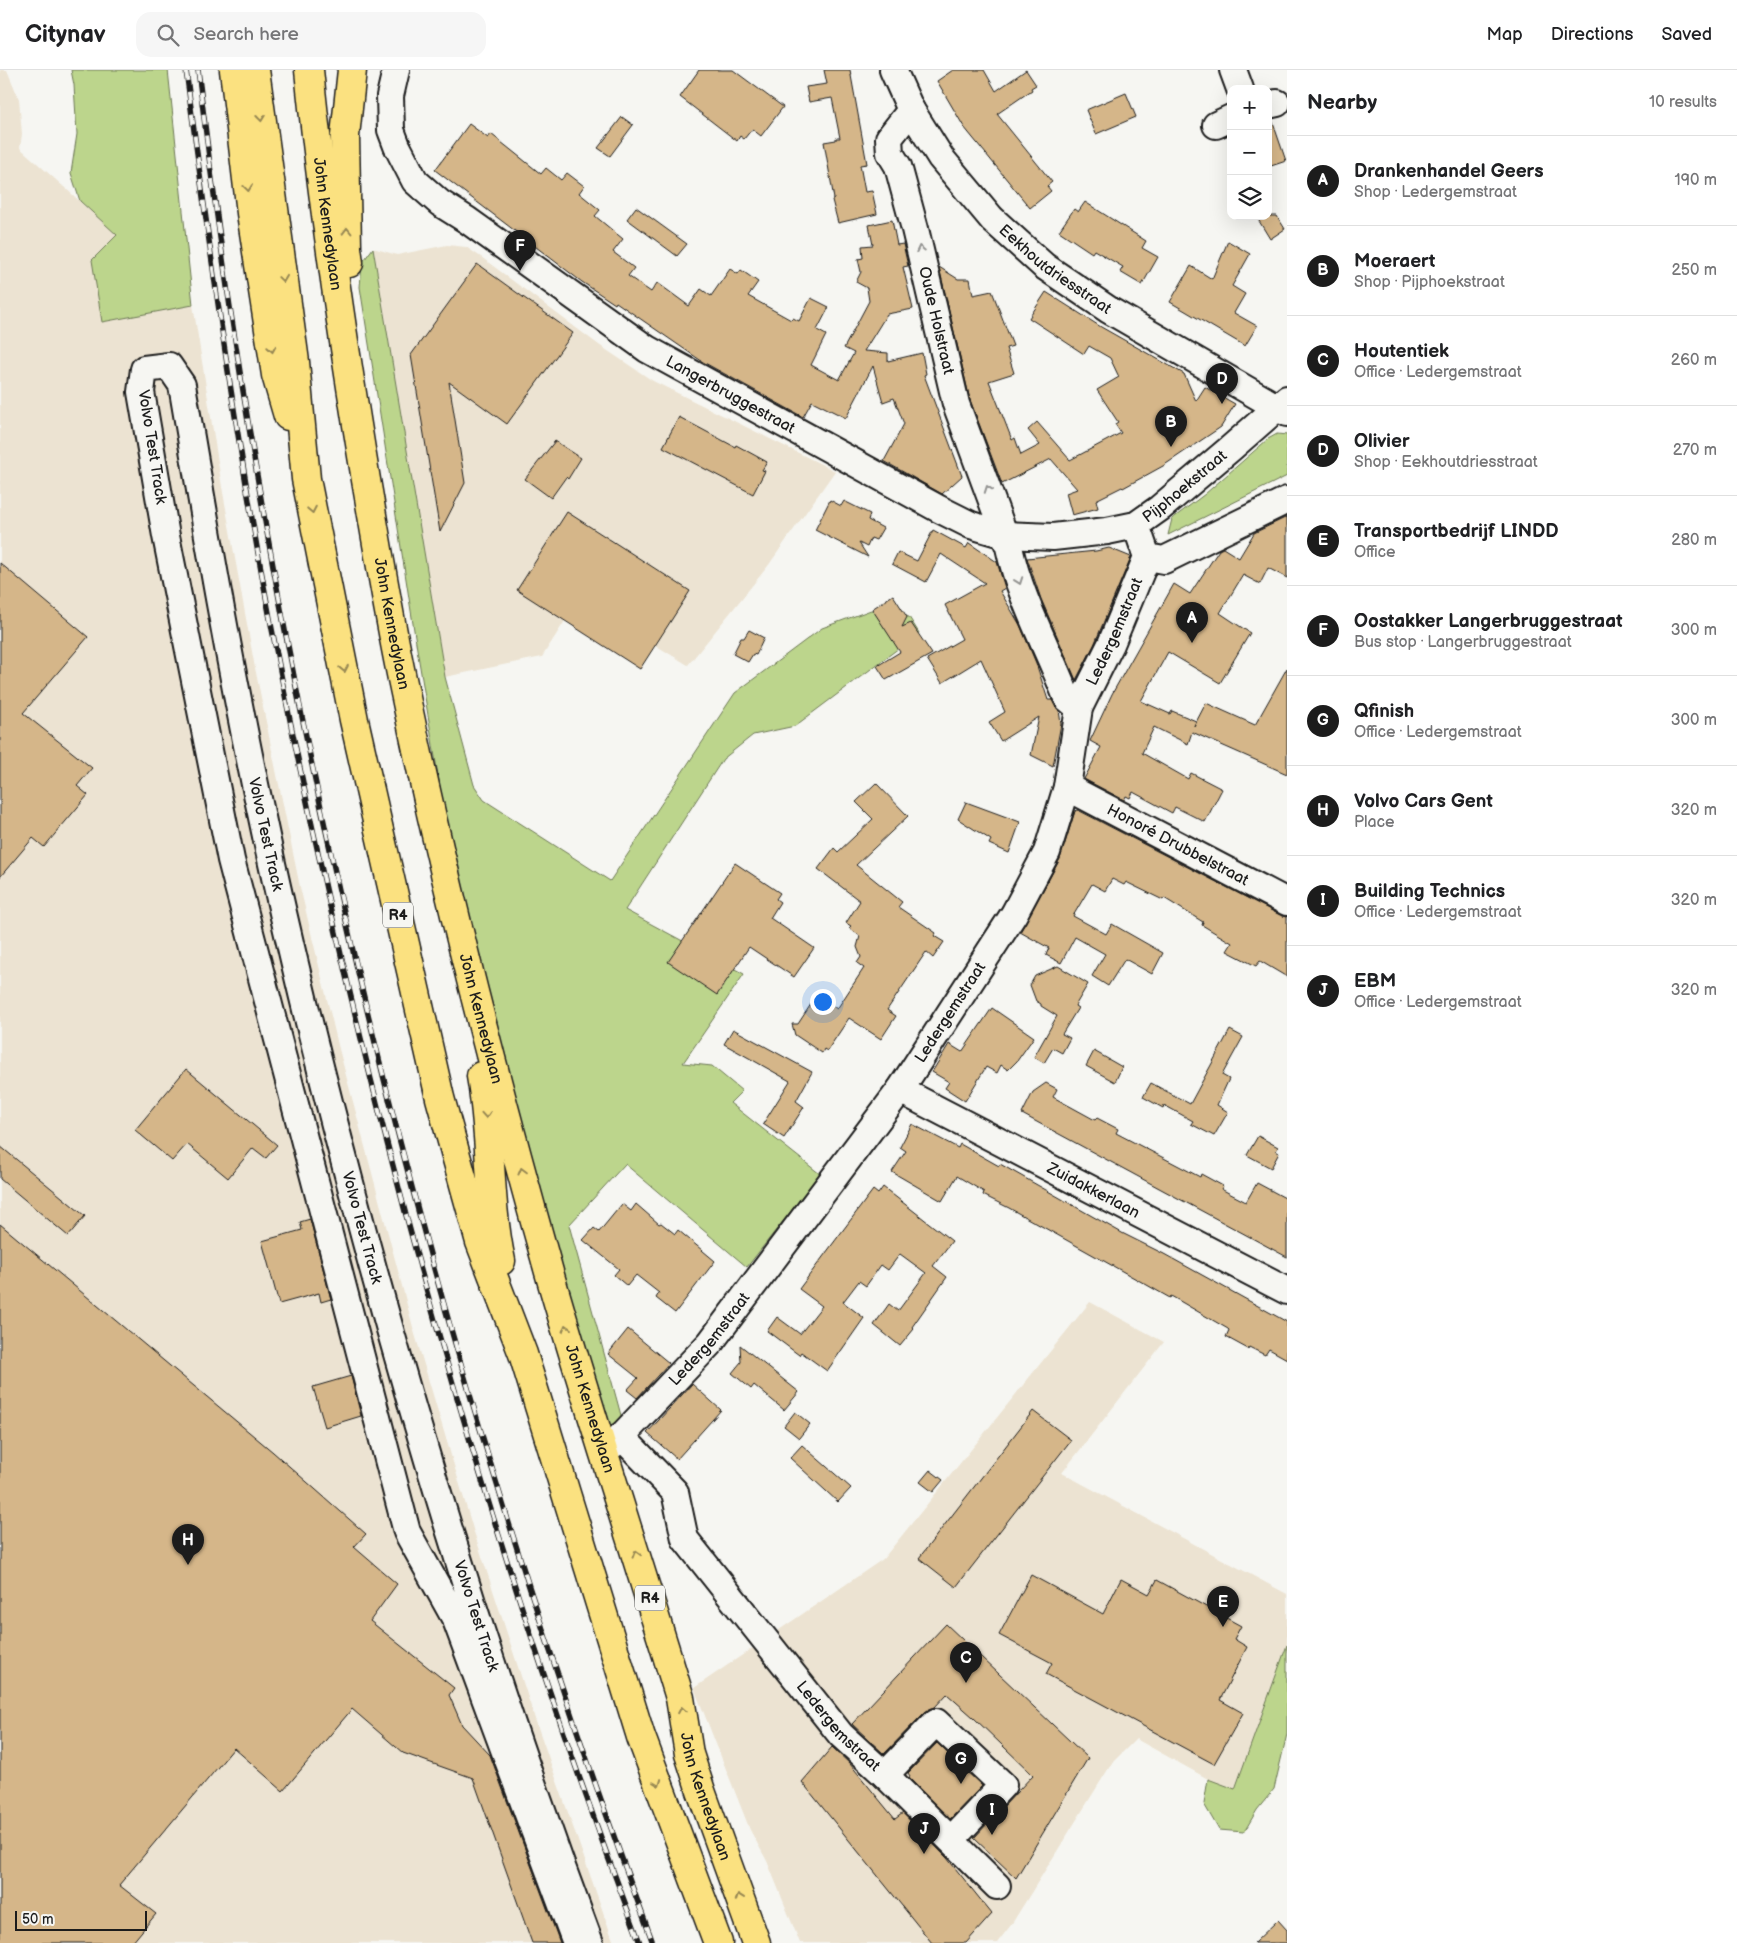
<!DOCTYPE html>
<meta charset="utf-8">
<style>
body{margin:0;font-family:"Balsamiq Sans",sans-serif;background:#f6f6f6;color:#202124}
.controls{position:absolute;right:15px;top:15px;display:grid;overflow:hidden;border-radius:10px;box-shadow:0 5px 20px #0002}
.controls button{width:45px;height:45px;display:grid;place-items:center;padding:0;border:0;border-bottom:1px solid #e0e0e0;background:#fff;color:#202124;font:25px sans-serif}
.scale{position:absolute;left:15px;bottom:12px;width:132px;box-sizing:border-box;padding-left:5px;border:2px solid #1c1c1c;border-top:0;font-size:14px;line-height:18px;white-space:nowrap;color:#1c1c1c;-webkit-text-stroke:4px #f6f6f2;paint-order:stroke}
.you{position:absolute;left:822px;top:931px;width:18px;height:18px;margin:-12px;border:4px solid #fff;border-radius:50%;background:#1a73e8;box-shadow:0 0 0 8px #1a73e833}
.badge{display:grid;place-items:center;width:32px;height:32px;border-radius:50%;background:#1c1c1c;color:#fff;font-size:16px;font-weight:700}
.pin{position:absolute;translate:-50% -41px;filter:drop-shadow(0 1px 2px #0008)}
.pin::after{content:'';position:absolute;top:26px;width:18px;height:15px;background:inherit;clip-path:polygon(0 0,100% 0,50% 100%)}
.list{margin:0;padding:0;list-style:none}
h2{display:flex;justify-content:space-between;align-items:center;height:65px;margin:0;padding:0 20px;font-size:21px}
h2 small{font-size:16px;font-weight:400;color:#757577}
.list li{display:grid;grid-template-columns:32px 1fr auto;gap:15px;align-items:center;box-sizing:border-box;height:90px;padding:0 20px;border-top:1px solid #e0e0e0}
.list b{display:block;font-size:19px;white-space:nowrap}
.list p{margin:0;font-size:16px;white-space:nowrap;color:#757577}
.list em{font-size:16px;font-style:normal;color:#757577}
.icon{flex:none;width:28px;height:28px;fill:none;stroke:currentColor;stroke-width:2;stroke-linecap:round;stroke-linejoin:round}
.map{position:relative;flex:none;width:1287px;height:1873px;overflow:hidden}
header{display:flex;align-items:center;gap:30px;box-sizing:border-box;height:70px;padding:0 25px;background:#fff;border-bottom:1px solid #e0e0e0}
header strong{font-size:24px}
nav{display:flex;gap:28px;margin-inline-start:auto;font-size:18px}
.search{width:350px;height:45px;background:#f6f6f6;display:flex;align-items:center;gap:12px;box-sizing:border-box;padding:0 18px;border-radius:15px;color:#757577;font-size:19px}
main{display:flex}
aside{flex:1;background:#fff}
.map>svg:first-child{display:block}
.built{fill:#ece3d2}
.green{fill:#bcd58c;stroke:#6c7854}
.building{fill:#d5b689;stroke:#1c1c1c}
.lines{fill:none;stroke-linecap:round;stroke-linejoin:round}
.minor-casing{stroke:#1c1c1c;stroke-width:30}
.highway-casing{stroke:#1c1c1c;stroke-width:31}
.minor{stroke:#f6f6f2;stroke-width:26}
.highway{stroke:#fbe180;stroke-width:28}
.rail-casing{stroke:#1c1c1c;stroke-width:5.5}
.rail{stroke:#f6f6f2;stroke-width:4;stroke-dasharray:11;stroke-linecap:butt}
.oneway{stroke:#978853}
.oneway2{stroke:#949492}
.labels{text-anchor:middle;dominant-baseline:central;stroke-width:4;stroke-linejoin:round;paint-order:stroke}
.shield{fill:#f6f6f2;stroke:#5d5d5c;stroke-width:1}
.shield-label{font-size:15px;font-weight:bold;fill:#1c1c1c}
.street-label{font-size:16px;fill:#1c1c1c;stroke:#f6f6f2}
</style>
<header>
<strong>Citynav</strong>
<div class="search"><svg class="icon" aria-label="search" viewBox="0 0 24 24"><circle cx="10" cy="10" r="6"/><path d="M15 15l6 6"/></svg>Search here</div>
<nav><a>Map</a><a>Directions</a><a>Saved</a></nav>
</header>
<main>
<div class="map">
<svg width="1287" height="1873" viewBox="0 0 1287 1873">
<rect width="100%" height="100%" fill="#f6f6f2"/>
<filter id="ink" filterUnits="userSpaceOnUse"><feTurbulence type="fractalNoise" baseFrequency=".02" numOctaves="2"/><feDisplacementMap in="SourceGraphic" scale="10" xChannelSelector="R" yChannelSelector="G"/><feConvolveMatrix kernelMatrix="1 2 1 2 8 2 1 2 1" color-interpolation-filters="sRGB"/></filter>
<g filter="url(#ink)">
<g class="built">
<path d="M0,0H7L19,29L22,64L20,78L118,165L102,252L193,235L222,417L255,598L300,817L339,979L414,1261L473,1459L535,1649L614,1873H0Z"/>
<path d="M447,175L466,177L481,187L599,275L653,311L835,401L768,496L688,595L579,529L542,587L445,607L373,178L397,185Z"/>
<path d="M1090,1232L1164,1272L1062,1403L1287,1524V1575L1235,1720L1208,1709L1136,1669L1112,1693L1011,1855L997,1873H800L767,1791L750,1760L694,1618L883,1489Z"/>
</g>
<g class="green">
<path d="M71,0H168L193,235L102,252L92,190L117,165L80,131L71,103L77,64L74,15Z"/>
<path d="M373,178L445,607L474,715L484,730L610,811L735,623L822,558L871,540L909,547L919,563L795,656L753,665L723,689L625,840L744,904L683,993L712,996L742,1021L730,1033L820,1104L747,1197L625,1094L569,1155L622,1349L607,1358L511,1023L441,723L417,579L360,217L362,193Z"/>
<path d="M1277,364L1287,365V406L1168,465L1172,449L1205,424L1268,369Z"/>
<path d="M1287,1575V1664L1274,1719L1257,1740L1244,1762L1219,1760L1204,1734L1208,1709L1235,1719Z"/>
</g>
<g class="building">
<path d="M699,0H733L783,37L761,66L752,59L744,69L740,66L737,71L680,27Z"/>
<path d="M824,0H850L867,94L860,95L865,122L872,121L877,144L838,153L832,130L834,129L824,72L836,70V68H840L832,28L809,32L806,17L827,14Z"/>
<path d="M953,0H984L996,21L1026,0L1036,15L1031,18L1032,20L997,44L1052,112L1047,116L1051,121L1030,138L964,57L937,11Z"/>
<path d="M1126,23L1136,47L1096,64L1086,40Z"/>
<path d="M622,47L633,55L610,86L598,78Z"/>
<path d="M1268,50H1272L1286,91L1268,97Z"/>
<path d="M469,54L488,68L491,64L541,104L546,98L561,110L567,103L584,116L579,123L600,140L595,146L623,169L613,182L634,198L628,206L651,222L657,213L659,214L689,236L701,219L711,226L730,199L738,204L741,200L758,212L748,226L791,250L793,248L799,251L811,228L829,237L817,260L826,265L811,295L839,310L854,283L844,278L869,231L867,218L856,212L861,202L858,189L863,188L862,176L873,175L869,155L892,150L897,175L903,174L908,196L903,197L913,239L887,244L864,281L888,283V291L922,283L926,304L924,305L962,406L942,424L884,391L904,354L894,328L883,332L873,296L846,348L812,331L803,347L703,292L616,232L615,234L582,212L435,100Z"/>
<path d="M1085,132L1146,171L1142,178L1158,187L1142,215L1120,202L1123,197L1094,180L1092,183L1059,161L1074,139L1078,142Z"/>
<path d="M636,137L687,174L677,186L627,149Z"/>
<path d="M1256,146H1277L1285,159L1270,169Z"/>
<path d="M1228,171L1250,184L1232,216L1245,224L1234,243L1257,256L1245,276L1170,232L1191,196L1212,209Z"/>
<path d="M477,194L573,263L507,354L449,312L465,413L440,462L411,285Z"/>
<path d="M939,197L958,209H970L973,225L992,221L1013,276L1006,278L1014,303L989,311L1012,370L1015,368L1021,385L1040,375L1028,360L1037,352L1070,390L1121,363L1115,354L1118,352L1097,320L1119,307L1110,288L1089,276L1084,284L1029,248L1046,222L1101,257L1184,304L1196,331L1205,317L1235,334L1221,357L1163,396L1123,418L1122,417L1096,430L1098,438L1072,445L1066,423L1077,419L1051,389L1002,414L970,330Z"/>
<path d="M679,347L735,377L736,375L767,392L762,400L765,401L753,424L663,377Z"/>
<path d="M555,371L581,388L568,409L566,407L551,428L525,409Z"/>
<path d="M830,430L841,436L844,431L870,444L868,450L883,458L876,470L871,468L867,477L859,473L868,487L815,460Z"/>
<path d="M567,442L690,521L640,599L517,520Z"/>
<path d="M1287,447V508L1268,498L1260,514L1243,505L1220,543L1250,563L1220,613L1168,582L1141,631L1170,644L1172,641L1196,651L1194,656L1206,633L1255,655L1287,598V704L1192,662L1188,674L1154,657L1142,683L1188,709L1191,703L1222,719L1205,752L1175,737L1172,743L1133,722L1130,728L1126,726L1124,730L1084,709L1101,677L1090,671L1112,624L1174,514L1190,524L1219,480L1223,478L1239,488L1254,463Z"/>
<path d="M933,460L966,478L969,473L997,492L1005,518L1000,521L1020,555L1036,593L1048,630H1052L1059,640L1061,654L1053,696L1031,685L1039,647L1001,671L989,652L1005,642L981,589L942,613L927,589L962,569L945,535L985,513L941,484L926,512L892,494L898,482L917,491Z"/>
<path d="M1109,478L1131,487L1094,575L1076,610L1041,529L1027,488L1096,481Z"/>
<path d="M0,493L88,567L23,643L92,698L77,716L88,725L44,777L33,768L0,807Z"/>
<path d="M893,525L907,547L902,557L911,553L932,584L886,610L877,596L900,582L872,539Z"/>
<path d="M749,560L764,568L756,585L753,584L748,592L733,584L741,568H744Z"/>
<path d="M876,713L908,746L856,795L902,832L898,837L936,863L934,866L944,872L933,888L926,882L887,940L896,946L881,969L849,948L827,981L824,979L822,983L795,965L792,954H798L817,925L837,939L864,898L857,893L861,887L857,877L860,866L849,858L851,856L846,853L860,831L818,799L834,778L838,782L873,749L856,732Z"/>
<path d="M966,732L1020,752L1009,783L989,774L991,770L958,749Z"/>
<path d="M1078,740L1280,845L1287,847V907L1260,891L1256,896L1227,881L1232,873L1202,855L1203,852L1164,828L1163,830L1126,812L1124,815L1112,809L1105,821L1092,814L1073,846L1106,864L1112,854L1163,883L1152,904L1125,889L1108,916L1092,906L1105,884L1075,867L1061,893L1046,885L1049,878L1020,862L1060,789L1075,741Z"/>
<path d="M735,793L780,823L776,829L780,832L770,848L814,878L794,907L749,877L717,925L668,892Z"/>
<path d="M1058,896L1088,914L1075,936L1078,938L1062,964L1070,968L1062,983L1053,978L1044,993L1034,987L1057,946L1041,936V934L1036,931L1030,915L1035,906Z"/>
<path d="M992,938L1034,967L1017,991L1008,1000L1001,995L997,1003L986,997L965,1031L945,1018L949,1012L932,1002L949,974L962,982Z"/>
<path d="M733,959L812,1002L796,1031L804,1037L784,1068L763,1054L790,1011L724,974Z"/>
<path d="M1230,960L1243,967L1222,1005L1229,1009L1217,1035L1228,1042L1214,1066L1191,1054L1193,1051L1164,1035L1163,1038L1143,1027L1151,1013L1190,1034Z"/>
<path d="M1094,981L1122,997L1115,1012L1086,996Z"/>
<path d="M186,999L277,1075L266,1088L253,1078L228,1108L187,1074L172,1091L135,1060Z"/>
<path d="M1046,1013L1057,1019L1053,1027L1095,1050L1097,1048L1118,1059L1116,1063L1200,1107L1201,1104L1223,1116L1221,1119L1246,1132L1257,1113L1287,1129V1187L1022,1044L1033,1022Z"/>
<path d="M912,1054L958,1078L960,1074L999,1096L1000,1094L1122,1163L1164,1184L1287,1252V1289L1269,1279L1265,1285L1249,1277L1248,1279L1226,1267L1229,1260L1228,1259L1171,1226L1170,1228L1147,1215L1009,1138L983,1125L984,1122L957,1106L942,1131L892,1102L906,1081L900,1077Z"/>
<path d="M1258,1066L1278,1077L1276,1081L1279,1083L1271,1098L1247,1085Z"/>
<path d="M0,1076L85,1146L68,1166L0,1109Z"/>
<path d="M883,1117L952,1171L933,1196L947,1207L912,1257L914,1259L900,1276L874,1255L889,1234L898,1241L926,1203L900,1184L888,1200L881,1195L866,1216L859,1211L843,1232L864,1248L827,1301L801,1282L799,1285L767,1261L777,1247L800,1264L822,1236L799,1219L873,1120L878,1124Z"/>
<path d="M622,1134L631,1141L636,1134L659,1154L661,1153L675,1164L678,1160L715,1191L675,1243L656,1228L659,1223L636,1205L627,1216L614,1205L619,1199L583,1170L594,1158L599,1162Z"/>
<path d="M310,1149L331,1229L321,1232L319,1223L279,1234L262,1171L302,1160L300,1152Z"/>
<path d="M0,1154L273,1382L366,1464L354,1477L397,1514L370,1551L454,1618L449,1625L462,1655L490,1685L560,1873H532L473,1708L403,1683L352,1639L283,1721L234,1678L119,1815L156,1844L132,1873H0Z"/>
<path d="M628,1259L669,1293L637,1328L627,1320L638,1308L608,1284Z"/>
<path d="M740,1275L799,1322L784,1340L754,1315L751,1319L732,1303L741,1292Z"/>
<path d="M351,1306L361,1346L325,1357L313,1317Z"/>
<path d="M692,1314L721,1340L677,1389L647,1363Z"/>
<path d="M1033,1341L1071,1370L956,1517L919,1488Z"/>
<path d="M795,1342L810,1354L799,1368L784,1356Z"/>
<path d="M802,1375L851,1418L838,1432L790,1388Z"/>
<path d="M930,1400L943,1410L933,1422L920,1412Z"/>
<path d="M1031,1505L1103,1544L1121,1509L1149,1524L1157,1510L1241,1556L1234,1569L1247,1577L1220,1630L1243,1643L1214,1694L1046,1604L1052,1593L999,1565Z"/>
<path d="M946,1554L1088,1688L1016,1808L974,1768L1033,1705L973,1647L947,1624L935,1637L925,1642L884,1684L852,1654Z"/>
<path d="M937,1673L982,1716L950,1749L909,1708L910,1706L908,1703Z"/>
<path d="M832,1677L850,1694L895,1749L903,1743L947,1788L992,1844L966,1873H932L802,1712Z"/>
<path d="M1278,1850L1287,1860V1873H1254Z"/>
</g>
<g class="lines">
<g class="minor-casing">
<g id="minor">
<path id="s1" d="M396,0L390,26L391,60L397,76L415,111L440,133L467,150L647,279L939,439L971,455L1005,465L1053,467L1107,461L1136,455L1160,438L1231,378L1287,329"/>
<path id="s2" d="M893,0L911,40L941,88L992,149L1044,196L1109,240L1287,343"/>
<path d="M1233,0L1240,19"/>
<path d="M1268,35L1277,33"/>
<path id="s3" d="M911,40L889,68L890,83L898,96L915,159L956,334L1009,477C1020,529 1048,578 1067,628L1079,638"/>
<path d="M1216,55L1231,48"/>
<path d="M1147,487L1164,490L1287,430"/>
<path id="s4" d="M1067,717L1287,832"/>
<path id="s5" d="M900,1020L1287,1221"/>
<path id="s6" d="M621,1366L675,1422L685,1469L841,1665L885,1705L997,1816"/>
<path id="s7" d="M614,1374L710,1273L900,1020L1014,844L1047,782L1067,717L1079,638L1111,574L1147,487L1136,455"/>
<path d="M885,1705L936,1652L1003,1715L951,1770"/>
<path id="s8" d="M576,1873L456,1550L407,1462L231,790L166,466L141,322L144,299L169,296L182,315C206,456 230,598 260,738C287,867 319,996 353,1124C420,1377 498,1628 590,1873"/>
</g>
</g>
<g class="highway-casing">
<g id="highway">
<path d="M234,0L251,143L276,305L288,346"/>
<path d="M255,0L295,292L306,409L354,650L440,1028L480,1172L523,1284L641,1667L718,1873"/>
<path id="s9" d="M309,0C323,140 344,278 367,416C379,485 390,554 405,623C445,818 495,1010 549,1202C590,1345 637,1486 680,1628L689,1684L701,1721L756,1873"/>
<path d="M349,193L347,178L345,66L352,0"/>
<path d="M481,1006C492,1067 488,1130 501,1191"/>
</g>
</g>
<use href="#minor" class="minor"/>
<use href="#highway" class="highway"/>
<g class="rail-casing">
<g id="rail">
<path d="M186,0C212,199 240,398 279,595C364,1028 483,1460 640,1873"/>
<path d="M198,0C275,640 427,1269 653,1873"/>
</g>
</g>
<use href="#rail" class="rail"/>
</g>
<defs><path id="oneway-chevron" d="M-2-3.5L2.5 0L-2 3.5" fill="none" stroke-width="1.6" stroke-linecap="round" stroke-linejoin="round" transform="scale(1.25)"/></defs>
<g class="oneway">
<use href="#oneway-chevron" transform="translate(261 48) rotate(83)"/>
<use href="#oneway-chevron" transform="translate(248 118) rotate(83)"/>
<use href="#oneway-chevron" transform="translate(347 161) rotate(-91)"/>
<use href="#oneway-chevron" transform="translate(283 209) rotate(82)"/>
<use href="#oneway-chevron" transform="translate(272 279) rotate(81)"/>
<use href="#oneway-chevron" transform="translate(312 440) rotate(79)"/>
<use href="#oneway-chevron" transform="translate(344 599) rotate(79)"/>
<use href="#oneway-chevron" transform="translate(486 1045) rotate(86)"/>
<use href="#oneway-chevron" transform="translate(522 1101) rotate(-105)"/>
<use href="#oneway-chevron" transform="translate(566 1258) rotate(-107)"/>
<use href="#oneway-chevron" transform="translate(636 1484) rotate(-107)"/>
<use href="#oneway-chevron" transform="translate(682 1640) rotate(-100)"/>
<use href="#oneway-chevron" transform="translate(658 1713) rotate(69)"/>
<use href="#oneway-chevron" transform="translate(739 1827) rotate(-110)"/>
</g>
<g class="oneway2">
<use href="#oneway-chevron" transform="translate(920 179) rotate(-103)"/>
<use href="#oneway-chevron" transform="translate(988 419) rotate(-110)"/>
<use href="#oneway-chevron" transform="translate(1019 511) rotate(70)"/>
</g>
</g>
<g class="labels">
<g class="shield">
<rect x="383" y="832.5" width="30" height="25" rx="4"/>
<rect x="635" y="1515.5" width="30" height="25" rx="4"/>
</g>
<g class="shield-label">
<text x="398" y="845">R4</text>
<text x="650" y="1528">R4</text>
</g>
<g class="street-label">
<text stroke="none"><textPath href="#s9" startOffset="155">John Kennedylaan</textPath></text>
<text stroke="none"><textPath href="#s2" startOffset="261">Eekhoutdriesstraat</textPath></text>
<text stroke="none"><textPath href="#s3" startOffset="225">Oude Holstraat</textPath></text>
<text stroke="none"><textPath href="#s1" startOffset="499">Langerbruggestraat</textPath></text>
<text transform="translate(152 377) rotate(81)">Volvo Test Track</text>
<text stroke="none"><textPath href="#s1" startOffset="1002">Pijphoekstraat</textPath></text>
<text stroke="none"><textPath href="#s9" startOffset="560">John Kennedylaan</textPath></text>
<text stroke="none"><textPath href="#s7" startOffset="968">Ledergemstraat</textPath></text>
<text stroke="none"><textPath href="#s8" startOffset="2145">Volvo Test Track</textPath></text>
<text stroke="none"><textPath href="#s4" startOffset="125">Honoré Drubbelstraat</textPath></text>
<text stroke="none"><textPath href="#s7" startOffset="548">Ledergemstraat</textPath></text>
<text stroke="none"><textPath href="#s9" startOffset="965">John Kennedylaan</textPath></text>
<text stroke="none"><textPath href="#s5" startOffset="218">Zuidakkerlaan</textPath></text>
<text stroke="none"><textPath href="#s8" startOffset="2550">Volvo Test Track</textPath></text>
<text stroke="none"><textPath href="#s7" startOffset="142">Ledergemstraat</textPath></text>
<text stroke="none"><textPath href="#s9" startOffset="1370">John Kennedylaan</textPath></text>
<text stroke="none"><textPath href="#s8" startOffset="2955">Volvo Test Track</textPath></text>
<text stroke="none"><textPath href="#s6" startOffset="368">Ledergemstraat</textPath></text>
<text stroke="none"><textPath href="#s9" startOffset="1775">John Kennedylaan</textPath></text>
</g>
</g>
</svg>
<div class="controls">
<button>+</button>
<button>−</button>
<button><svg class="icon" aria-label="layers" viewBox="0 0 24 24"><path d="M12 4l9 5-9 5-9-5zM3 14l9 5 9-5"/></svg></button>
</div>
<div class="scale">50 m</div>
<div class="you"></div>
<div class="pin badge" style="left:1192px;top:573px">A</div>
<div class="pin badge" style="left:1171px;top:377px">B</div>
<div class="pin badge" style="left:966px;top:1613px">C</div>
<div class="pin badge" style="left:1222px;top:334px">D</div>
<div class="pin badge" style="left:1223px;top:1557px">E</div>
<div class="pin badge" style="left:520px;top:201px">F</div>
<div class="pin badge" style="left:961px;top:1714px">G</div>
<div class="pin badge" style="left:188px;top:1495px">H</div>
<div class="pin badge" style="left:992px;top:1765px">I</div>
<div class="pin badge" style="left:924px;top:1784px">J</div>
</div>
<aside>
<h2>Nearby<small>10 results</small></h2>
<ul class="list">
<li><span class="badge">A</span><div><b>Drankenhandel Geers</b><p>Shop · Ledergemstraat</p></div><em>190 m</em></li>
<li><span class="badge">B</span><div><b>Moeraert</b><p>Shop · Pijphoekstraat</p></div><em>250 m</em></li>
<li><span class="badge">C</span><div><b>Houtentiek</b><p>Office · Ledergemstraat</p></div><em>260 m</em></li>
<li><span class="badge">D</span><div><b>Olivier</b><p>Shop · Eekhoutdriesstraat</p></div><em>270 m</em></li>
<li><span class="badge">E</span><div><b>Transportbedrijf LINDD</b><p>Office</p></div><em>280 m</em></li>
<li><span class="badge">F</span><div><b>Oostakker Langerbruggestraat</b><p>Bus stop · Langerbruggestraat</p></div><em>300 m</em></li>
<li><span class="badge">G</span><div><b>Qfinish</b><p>Office · Ledergemstraat</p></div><em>300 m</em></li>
<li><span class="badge">H</span><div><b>Volvo Cars Gent</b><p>Place</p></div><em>320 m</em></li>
<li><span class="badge">I</span><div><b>Building Technics</b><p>Office · Ledergemstraat</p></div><em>320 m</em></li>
<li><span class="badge">J</span><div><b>EBM</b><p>Office · Ledergemstraat</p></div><em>320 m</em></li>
</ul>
</aside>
</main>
